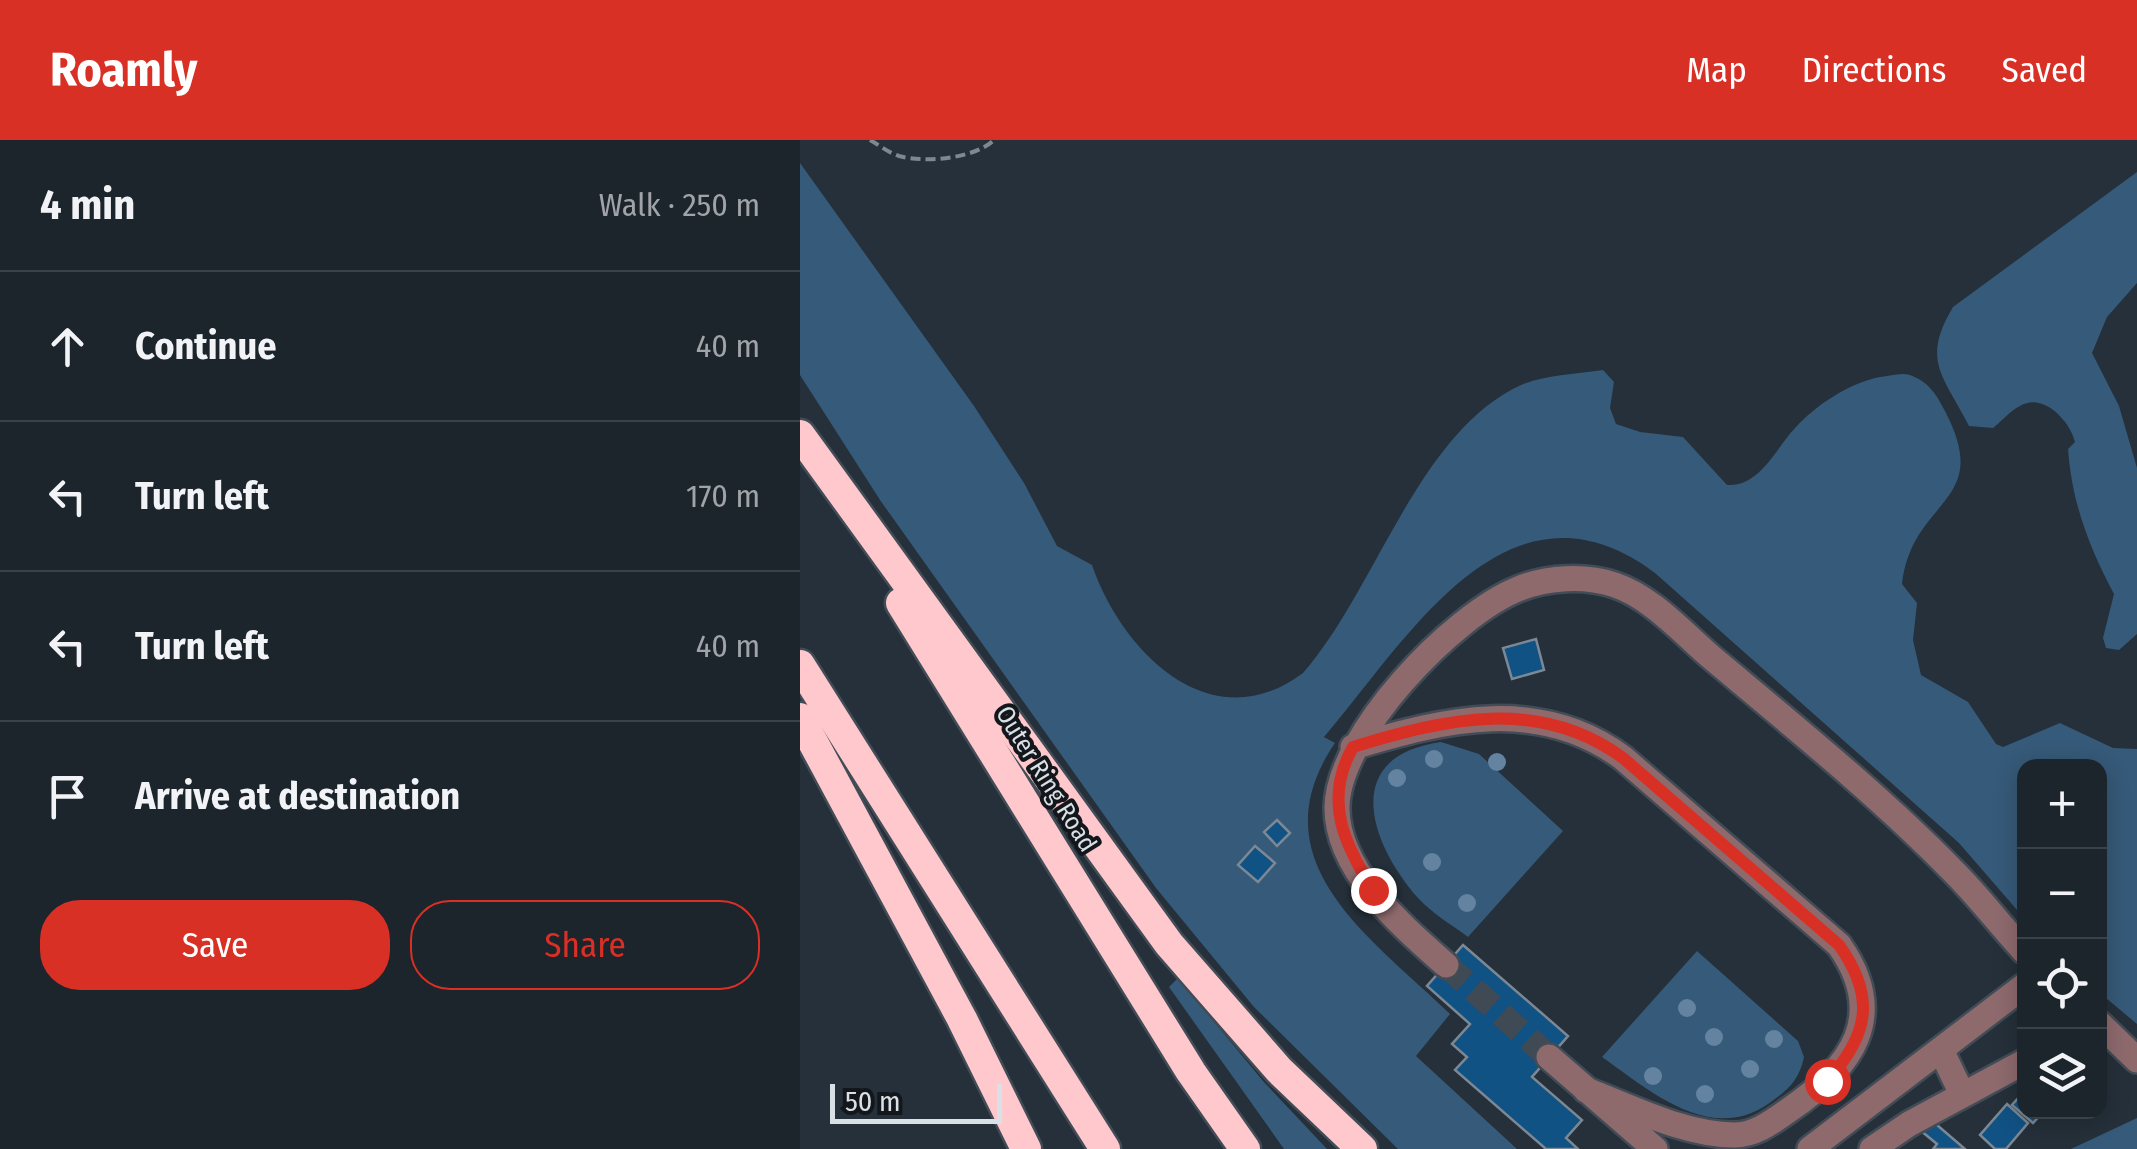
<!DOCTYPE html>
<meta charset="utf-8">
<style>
body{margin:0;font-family:"Fira Sans Condensed",sans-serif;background:#252c34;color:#f1f3f6}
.controls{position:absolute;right:30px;bottom:30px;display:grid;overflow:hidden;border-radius:20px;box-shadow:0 5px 25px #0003}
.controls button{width:90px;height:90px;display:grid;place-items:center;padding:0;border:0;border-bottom:2px solid #3a4148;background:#1c242c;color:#f1f3f6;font:50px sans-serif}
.scale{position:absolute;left:30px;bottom:25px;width:172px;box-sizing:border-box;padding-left:10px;border:5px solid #d9e0e6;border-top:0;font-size:28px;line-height:35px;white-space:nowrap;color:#d9e0e6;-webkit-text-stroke:8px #13171c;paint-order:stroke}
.stop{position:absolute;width:30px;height:30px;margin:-22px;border:8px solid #d93025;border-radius:50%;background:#fff}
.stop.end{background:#d93025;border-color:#fff;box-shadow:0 2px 10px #0008}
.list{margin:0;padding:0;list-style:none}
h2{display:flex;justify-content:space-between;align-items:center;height:130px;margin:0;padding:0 40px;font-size:42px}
h2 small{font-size:32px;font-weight:400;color:#a0a4a9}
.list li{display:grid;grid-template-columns:65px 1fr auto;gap:30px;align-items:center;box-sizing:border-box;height:150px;padding:0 40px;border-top:2px solid #3a4148}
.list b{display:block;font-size:38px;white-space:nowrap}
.list em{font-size:32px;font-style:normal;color:#a0a4a9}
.actions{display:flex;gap:20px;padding:30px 40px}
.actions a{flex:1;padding:22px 0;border:2px solid #d93025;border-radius:40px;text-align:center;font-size:35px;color:#d93025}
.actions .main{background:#d93025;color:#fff}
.icon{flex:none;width:55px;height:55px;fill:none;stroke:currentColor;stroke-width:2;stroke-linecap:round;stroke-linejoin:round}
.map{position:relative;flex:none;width:1337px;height:1009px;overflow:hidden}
header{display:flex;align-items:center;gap:60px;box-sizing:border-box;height:140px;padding:0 50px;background:#d93025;color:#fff}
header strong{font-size:48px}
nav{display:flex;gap:55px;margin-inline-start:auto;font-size:35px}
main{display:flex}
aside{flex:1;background:#1c242c}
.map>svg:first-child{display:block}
.green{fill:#365a79}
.building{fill:#115284;stroke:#7c8894;stroke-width:2.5}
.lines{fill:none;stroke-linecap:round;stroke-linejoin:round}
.minor-tunnel{stroke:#404a54;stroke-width:25;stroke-dasharray:25 12;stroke-linecap:butt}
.minor-casing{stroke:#424c56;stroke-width:30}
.highway-casing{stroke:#424c56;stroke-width:35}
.path{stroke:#7f8890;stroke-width:4;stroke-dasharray:10 5;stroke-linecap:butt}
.minor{stroke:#8e6a6d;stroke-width:25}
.highway{stroke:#fec8cc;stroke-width:30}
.tree{fill:#6483a0}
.route{stroke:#d93025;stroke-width:12}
.labels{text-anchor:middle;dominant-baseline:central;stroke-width:8;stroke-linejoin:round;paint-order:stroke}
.street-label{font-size:25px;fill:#d9e0e6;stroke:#13171c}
</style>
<header>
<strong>Roamly</strong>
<nav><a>Map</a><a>Directions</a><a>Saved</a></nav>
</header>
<main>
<aside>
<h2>4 min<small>Walk · 250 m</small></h2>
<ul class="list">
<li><svg class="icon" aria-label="ahead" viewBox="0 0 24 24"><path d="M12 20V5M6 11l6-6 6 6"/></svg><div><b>Continue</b></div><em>40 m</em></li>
<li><svg class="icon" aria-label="left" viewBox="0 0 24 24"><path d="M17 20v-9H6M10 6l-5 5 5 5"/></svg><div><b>Turn left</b></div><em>170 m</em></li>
<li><svg class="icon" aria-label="left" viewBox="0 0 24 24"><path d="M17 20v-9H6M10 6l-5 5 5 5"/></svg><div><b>Turn left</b></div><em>40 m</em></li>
<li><svg class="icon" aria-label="arrive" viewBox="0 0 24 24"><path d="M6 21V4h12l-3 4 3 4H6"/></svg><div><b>Arrive at destination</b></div></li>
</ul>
<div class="actions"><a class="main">Save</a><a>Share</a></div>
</aside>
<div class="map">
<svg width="1337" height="1009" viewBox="0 0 1337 1009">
<rect width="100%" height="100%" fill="#25303a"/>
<g class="green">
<path d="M0,23L174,266L224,343L257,406L292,425C322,512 411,602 503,533C576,450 618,292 721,245C744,235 777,234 803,230L814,242L810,268L816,284L840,292L883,297L927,345C960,347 976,308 995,288C1016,265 1049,243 1080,237C1090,236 1101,232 1110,235C1129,242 1137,255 1146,273C1193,365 1112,357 1102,444L1117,463L1113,500L1121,535L1168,562L1196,604L1203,607L1260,583L1313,608L1337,609V884L1300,853V626H1224V778L1159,703L855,433C708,323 608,499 524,597L535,603C454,722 573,799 650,874L616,916L717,1009H598L454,867L356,748L80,360L0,235Z"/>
<path d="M1337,32V143L1307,177L1292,213L1319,266L1337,328V494L1319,510L1306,508L1303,498L1314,454C1289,407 1272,363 1268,309L1275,302C1270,281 1243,252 1220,266C1210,271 1202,281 1193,288L1169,286C1143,235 1121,221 1153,167Z"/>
<path d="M641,602L679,614L763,691L668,797C652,785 633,774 619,759C569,703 540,616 641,602Z"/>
<path d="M897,811L998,901L1004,917C999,941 987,951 968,964C910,1004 850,951 802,917Z"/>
<path d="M378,838L463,941L527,1009H484L369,847Z"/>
<path d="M1337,978V1009H1271Z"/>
</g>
<g class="building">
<path d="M736,499L744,530L712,539L703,508Z"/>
<path d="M477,680L490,693L477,706L464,692Z"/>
<path d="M455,706L475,723L458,742L438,725Z"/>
<path d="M663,805L768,896L732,937L782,980L766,998L778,1009H746L655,930L667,917L652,904L670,884L627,846Z"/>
<path d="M1220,956L1224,972H1243L1233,983L1212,965Z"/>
<path d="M1207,964L1228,983L1206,1009H1195L1180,995Z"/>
<path d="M1130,979L1165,1009H1133L1137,1004L1120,990Z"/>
</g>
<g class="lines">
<path class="minor-tunnel" d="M646,825L749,917"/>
<g class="minor-casing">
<g id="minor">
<path d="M553,607C645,579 740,556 823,618L1039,805C1089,876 1052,927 989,970C972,982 955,995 934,995C885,995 831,967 786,950"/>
<path d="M646,825C603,787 537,731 537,668C537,595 653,475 718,449C747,437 785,435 815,445C851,457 882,492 911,517C991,584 1082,658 1154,732C1179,757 1201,786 1224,811"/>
<path d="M1300,884L1337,920"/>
<path d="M1141,910L1162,954"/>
<path d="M749,917L855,1009"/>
<path d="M1010,1009L1224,846"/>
<path d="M1072,1009L1109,984L1224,922"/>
</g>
</g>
<g class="highway-casing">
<g id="highway">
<path d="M0,295L369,804L479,930L562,1009"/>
<path d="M101,463L391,932L445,1009"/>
<path d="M0,525L305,1009"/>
<path d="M0,578L162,879L226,1009"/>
</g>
</g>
<path class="path" d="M70,0C79,5 89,13 99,16C125,23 174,19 194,0"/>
<use href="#minor" class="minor"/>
<use href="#highway" class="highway"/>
</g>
<g class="tree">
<circle cx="634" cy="619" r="9"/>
<circle cx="697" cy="622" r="9"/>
<circle cx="597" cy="638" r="9"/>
<circle cx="632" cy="722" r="9"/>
<circle cx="667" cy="763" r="9"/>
<circle cx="887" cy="868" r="9"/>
<circle cx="914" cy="897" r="9"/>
<circle cx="974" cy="899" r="9"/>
<circle cx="950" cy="929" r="9"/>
<circle cx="853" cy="936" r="9"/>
<circle cx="905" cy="954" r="9"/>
</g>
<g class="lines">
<path class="route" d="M573,750C544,704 523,660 553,607C645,579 739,556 823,618L1039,805C1076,857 1069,895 1027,941"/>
</g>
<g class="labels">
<g class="street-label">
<text transform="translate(246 639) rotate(58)">Outer Ring Road</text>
</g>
</g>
</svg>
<div class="controls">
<button>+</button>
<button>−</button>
<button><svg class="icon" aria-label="locate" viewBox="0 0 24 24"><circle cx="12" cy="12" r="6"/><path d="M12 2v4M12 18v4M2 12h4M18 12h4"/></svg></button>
<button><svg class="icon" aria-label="layers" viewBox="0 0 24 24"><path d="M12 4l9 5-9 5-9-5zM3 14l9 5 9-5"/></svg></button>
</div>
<div class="scale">50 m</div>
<div class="stop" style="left:1027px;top:941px"></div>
<div class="stop end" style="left:573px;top:750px"></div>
</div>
</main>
